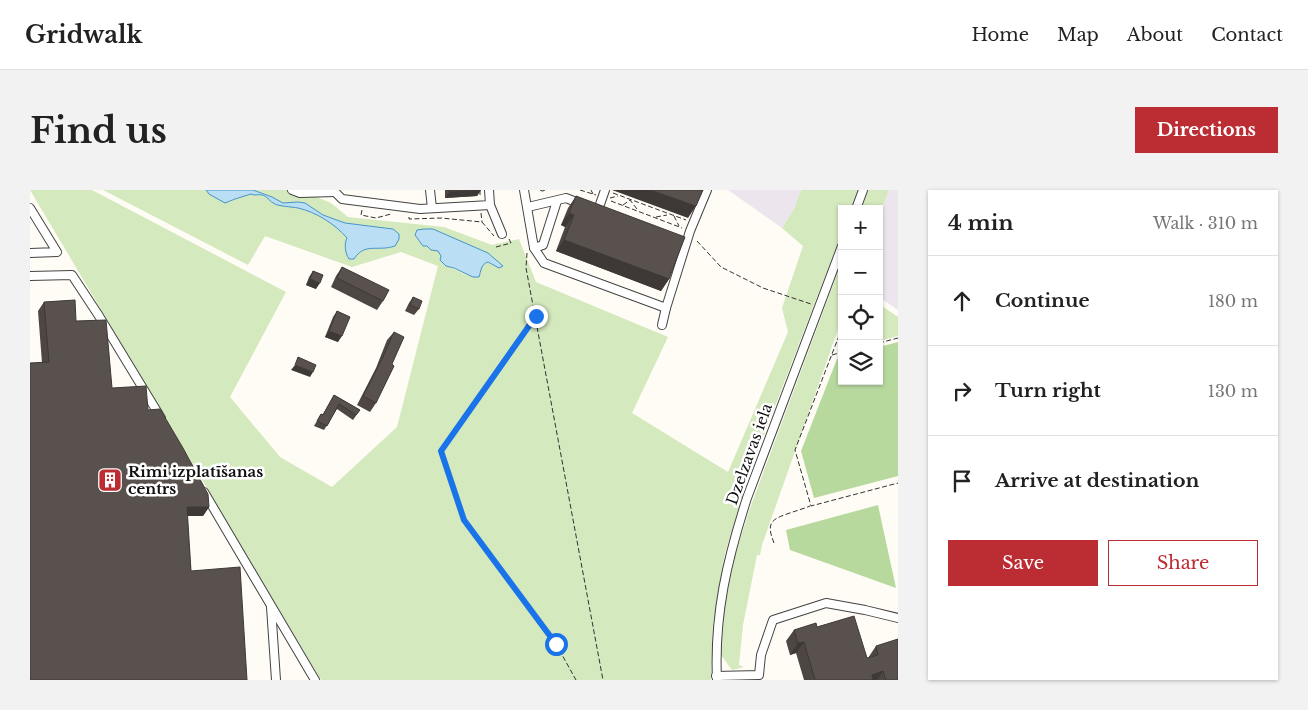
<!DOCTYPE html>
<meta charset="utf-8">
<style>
body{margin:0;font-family:"Libre Baskerville",serif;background:#f2f2f2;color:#222}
.controls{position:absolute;right:15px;top:15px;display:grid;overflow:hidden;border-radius:0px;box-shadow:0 1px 4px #0004}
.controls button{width:45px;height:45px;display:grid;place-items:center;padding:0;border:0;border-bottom:1px solid #e0e0e0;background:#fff;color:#222;font:25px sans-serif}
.stop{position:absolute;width:15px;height:15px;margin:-11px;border:4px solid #1a73e8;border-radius:50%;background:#fff}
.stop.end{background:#1a73e8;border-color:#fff;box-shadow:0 1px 5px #0008}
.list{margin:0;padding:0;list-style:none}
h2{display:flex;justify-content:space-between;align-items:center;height:65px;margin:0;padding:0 20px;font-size:21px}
h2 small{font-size:16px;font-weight:400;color:#767676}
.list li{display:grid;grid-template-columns:32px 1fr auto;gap:15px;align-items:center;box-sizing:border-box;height:90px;padding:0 20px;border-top:1px solid #e0e0e0}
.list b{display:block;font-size:19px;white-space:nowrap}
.list em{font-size:16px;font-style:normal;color:#767676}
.actions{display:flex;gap:10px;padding:15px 20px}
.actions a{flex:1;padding:11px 0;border:1px solid #bc2c33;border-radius:0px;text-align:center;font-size:18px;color:#bc2c33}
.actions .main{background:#bc2c33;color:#fff}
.icon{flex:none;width:28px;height:28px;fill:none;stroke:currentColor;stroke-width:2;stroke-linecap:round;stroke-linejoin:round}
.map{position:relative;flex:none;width:868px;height:490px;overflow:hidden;border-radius:0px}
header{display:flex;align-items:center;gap:30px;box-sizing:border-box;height:70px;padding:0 25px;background:#fff;border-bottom:1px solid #e0e0e0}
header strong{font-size:24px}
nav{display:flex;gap:28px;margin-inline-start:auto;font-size:18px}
.intro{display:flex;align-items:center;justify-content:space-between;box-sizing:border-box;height:120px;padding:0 30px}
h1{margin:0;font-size:35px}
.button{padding:12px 22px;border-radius:0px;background:#bc2c33;color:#fff;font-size:18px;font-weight:700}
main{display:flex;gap:30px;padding:0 30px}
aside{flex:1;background:#fff;border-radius:0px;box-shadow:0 1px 4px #0004}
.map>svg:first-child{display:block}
.industrial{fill:#ede5ee}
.green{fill:#d4e9be;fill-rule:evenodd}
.forest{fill:#b8d99e}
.water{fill:#badef4;stroke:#4494c8}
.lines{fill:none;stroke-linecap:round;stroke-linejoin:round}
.minor-casing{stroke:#434343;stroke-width:10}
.path{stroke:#323232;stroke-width:1;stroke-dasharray:5 2.5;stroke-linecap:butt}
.minor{stroke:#fff;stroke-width:8}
.wall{fill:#4d4642}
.shaded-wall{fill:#3e3936}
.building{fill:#59514d;stroke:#3e3936}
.route{stroke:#1a73e8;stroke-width:6}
.labels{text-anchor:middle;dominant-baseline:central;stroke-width:5;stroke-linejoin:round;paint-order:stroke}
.street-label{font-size:15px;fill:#101010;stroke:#fff}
.poi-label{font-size:15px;font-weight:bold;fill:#101010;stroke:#fff;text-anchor:start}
</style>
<header>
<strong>Gridwalk</strong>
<nav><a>Home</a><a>Map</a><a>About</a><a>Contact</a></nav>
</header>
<div class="intro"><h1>Find us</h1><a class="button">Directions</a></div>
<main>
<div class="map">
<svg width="868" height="490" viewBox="0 0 868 490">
<rect width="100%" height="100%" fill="#fefcf4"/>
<g class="industrial">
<path d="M698,0H771L764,19L752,38Z"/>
<path d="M859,0H868V120L849,107V26Z"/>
</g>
<g class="green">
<path d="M0,0H62L256,102L200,207L250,267L302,297L367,237L408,76L371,62L322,77L235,46L218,75L73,0H176L179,4L199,12L205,9L221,4C225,6 227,4 232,5C238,6 240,12 245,14C249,16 263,17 268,18C286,22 305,34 317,48L316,58L320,68L324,69C335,52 347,62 365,56L367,43L363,39L315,33L293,25L275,13L268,12L252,13L242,7L223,0H270L301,13L318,27L414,37L462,55L489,49L506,92L638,147L602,223L698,282L758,142L752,118L773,56L752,38L764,19L771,0H828L821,19H812V42L719,284L695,363L683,433L681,490H291ZM403,39L458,63L469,78L457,72C451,75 451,81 449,87C438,88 427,79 416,76L410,64L408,61L401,60L397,56H393L385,45Z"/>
<path d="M838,0H859L849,26V19H831Z"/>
<path d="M812,71V128L732,355L730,365H727L713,435L709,475L714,477L702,480L691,465V455L695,415L705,366L719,321Z"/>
<path d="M849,114L868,127V146L849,151Z"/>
</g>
<g class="forest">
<path d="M868,152V286L784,308L771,261L807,169L812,168V191H849V157Z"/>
<path d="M848,315L866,398L760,360L756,340Z"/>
</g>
<g class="water">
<path d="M176,0H223L242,7L253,13L268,12L275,13L293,25L315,33L363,39L369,44V49L365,56C347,62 335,52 324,69H319C315,63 314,54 317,48C305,34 286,22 268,18C262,17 248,16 245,14C240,12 237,6 232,5C227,4 225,6 221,4L205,9L195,13L179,4Z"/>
<path d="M394,39H403L458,63L473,76L469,78L458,72C451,74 451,81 449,87H443L424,78L416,76L410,70L411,66L408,61L401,60L397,56H393L385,45L387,40Z"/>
</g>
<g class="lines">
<g class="minor-casing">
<g id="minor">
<path d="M262,0L270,3L305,2L304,0"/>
<path d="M400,0L402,18"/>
<path d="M494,0L504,58L514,73L636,118L660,41L677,0"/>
<path d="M305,2L312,9L390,19L460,15L459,0"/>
<path d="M460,15L472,44"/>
<path d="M498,17L536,8L551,14"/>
<path d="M0,18L27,62L0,63"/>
<path d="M826,19L833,0"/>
<path d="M568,20L575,0"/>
<path d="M504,58L513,55L527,11"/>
<path d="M0,86L42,85L69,126L131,228"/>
<path d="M632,135L636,118"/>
<path d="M174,302L285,490"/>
<path d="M241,417L246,490"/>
<path d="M686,486L729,485L731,465L743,430L796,413L835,420L868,428"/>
<path d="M687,490C684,425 697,370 717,308L812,56"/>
</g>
</g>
<g class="path">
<path d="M450,0V7"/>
<path d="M510,0L512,1L517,0"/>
<path d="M550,0L566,5"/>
<path d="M561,0L563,4"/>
<path d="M583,3L656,30"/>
<path d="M580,8L588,6"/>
<path d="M581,11L652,38"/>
<path d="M593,15L600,10L607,19"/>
<path d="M332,20L331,25L346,28L361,24"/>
<path d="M451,23L452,32"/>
<path d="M644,26L649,36"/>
<path d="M379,27V29L411,28L452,32L464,46"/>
<path d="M626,27L637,25"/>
<path d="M667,51L691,77L733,98L781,114"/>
<path d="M466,57L481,53L479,49"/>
<path d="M497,63L496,78L573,490"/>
<path d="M505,127L411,261L434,330L526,454L546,490"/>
<path d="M812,138L765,260L781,316L868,293"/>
<path d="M849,153L868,148"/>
<path d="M802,165L812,162"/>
<path d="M744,353C737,335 739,330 757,324C765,321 773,319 780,316"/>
</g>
<use href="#minor" class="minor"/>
</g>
<g class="wall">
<path d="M415,0H451L447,6L415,8Z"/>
<path d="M546,6L639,89L631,101L526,61L535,37L531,35L538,18Z"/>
<path d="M312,77L353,111L347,120L301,97L306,86Z"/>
<path d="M283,81L286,99L276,95L279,87Z"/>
<path d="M383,107L389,119L384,125L375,121L379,113Z"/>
<path d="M14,112L46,131L82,198L118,220L179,317L173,326H157L161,381L217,490L12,173L8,121Z"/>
<path d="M307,121L308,152L295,147L303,127Z"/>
<path d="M364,142L346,213L340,222L327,215L346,178L357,150Z"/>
<path d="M304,205L330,220L323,230L307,219L294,240L284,236L291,224H293Z"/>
<path d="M787,437L837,468H838L846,456L868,490H774L766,463L760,465L756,451L764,440Z"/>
</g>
<g class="shaded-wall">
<path d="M451,0L447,6L415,8L420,2Z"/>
<path d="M582,0H621L666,16L658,28Z"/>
<path d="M539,23L544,25L535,37L531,35Z"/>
<path d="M534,50L639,89L631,101L526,61Z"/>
<path d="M280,89L290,93L286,99L276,95Z"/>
<path d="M299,141L312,146L308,152L295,147Z"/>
<path d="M265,175L283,182L280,187L261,180Z"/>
<path d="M157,317H179L173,326H151Z"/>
<path d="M774,452L766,463L760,465L768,453Z"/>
<path d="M853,481L847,490H838L842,485Z"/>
</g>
<g class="building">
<path d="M420,0H450L420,2Z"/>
<path d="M621,0H673L666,16Z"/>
<path d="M546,6L655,47L639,89L534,50L544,25L539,23Z"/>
<path d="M312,77L359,100L353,111L307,88Z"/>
<path d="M283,81L293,85L290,93L280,89Z"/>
<path d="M383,107L392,111L389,119L380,115Z"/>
<path d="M45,110L46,131L76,130L82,198L116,196L118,220L130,219L153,258L178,304L179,317H157L161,381L210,377L217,490H0V173L19,172L14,112Z"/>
<path d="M307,121L320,127L312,146L299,141Z"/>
<path d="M364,142L374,147L362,174L364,176L346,213L333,206L352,169Z"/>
<path d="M268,167L286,175L283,182L265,175Z"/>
<path d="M304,205L330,220L326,225L309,214L297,236L287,231L291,224L293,225Z"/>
<path d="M824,426L837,468L848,465L846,456L868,449V490H856L853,481L842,485L843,490H785L774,452L768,453L764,440L786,433L787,437Z"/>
</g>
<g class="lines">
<path class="route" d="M506,126L411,261L434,330L526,454"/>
</g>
<defs>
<g id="building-square" transform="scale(1.25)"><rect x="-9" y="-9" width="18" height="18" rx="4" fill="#bc2c33" stroke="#fff"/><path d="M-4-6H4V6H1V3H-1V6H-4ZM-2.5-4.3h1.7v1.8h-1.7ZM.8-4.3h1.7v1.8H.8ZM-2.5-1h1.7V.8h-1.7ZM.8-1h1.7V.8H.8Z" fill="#fff"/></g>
</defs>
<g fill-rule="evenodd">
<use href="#building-square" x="80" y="290"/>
</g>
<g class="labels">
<g class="street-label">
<text transform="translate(719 264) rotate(-70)">Dzelzavas iela</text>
</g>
<g class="poi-label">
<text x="98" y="281">Rimi izplatīšanas<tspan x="98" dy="17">centrs</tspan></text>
</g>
</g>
</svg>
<div class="controls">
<button>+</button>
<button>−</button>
<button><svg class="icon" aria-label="locate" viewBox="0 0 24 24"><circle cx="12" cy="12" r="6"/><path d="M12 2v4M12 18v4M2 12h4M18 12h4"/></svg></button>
<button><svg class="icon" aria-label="layers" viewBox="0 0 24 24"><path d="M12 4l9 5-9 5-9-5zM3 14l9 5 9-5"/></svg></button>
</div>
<div class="stop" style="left:526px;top:454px"></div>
<div class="stop end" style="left:506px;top:126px"></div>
</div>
<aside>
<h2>4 min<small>Walk · 310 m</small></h2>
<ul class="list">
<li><svg class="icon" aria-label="ahead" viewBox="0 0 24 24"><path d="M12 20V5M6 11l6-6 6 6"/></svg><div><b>Continue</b></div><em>180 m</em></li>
<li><svg class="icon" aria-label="right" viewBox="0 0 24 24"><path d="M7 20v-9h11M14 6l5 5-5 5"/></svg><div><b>Turn right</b></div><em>130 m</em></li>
<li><svg class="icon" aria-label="arrive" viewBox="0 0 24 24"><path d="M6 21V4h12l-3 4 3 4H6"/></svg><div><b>Arrive at destination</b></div></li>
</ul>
<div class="actions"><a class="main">Save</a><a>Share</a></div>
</aside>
</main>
